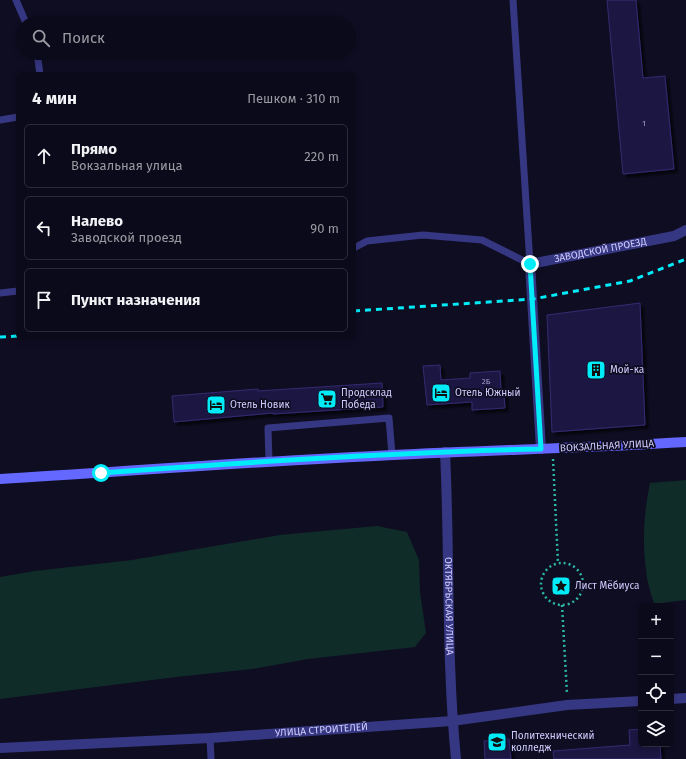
<!DOCTYPE html>
<html lang="ru">
<meta charset="utf-8">
<style>
body{margin:0;font-family:"Fira Sans",sans-serif;background:#141323;color:#f1f3f6}
.controls{position:absolute;right:12px;bottom:12px;display:grid;overflow:hidden;border-radius:6px;box-shadow:0 2px 6px #0003}
.controls button{width:36px;height:36px;display:grid;place-items:center;padding:0;border:0;border-bottom:1px solid #2b2b39;background:#0b0a1a;color:#f1f3f6;font:20px sans-serif}
.stop{position:absolute;width:12px;height:12px;margin:-9px;border:3px solid #00ecf8;border-radius:50%;background:#fff}
.stop.end{background:#00ecf8;border-color:#fff;box-shadow:0 1px 4px #0008}
.list{margin:0;padding:0;list-style:none}
h2{display:flex;justify-content:space-between;align-items:center;height:52px;margin:0;padding:0 16px;font-size:17px}
h2 small{font-size:13px;font-weight:400;color:#9a9aa2}
.list li{display:grid;grid-template-columns:26px 1fr auto;gap:12px;align-items:center;box-sizing:border-box;height:64px;margin:0 8px 8px;padding:0 8px;border:1px solid #2b2b39;border-radius:6px}
.list b{display:block;font-size:15px;white-space:nowrap}
.list p{margin:0;font-size:13px;white-space:nowrap;color:#9a9aa2}
.list em{font-size:13px;font-style:normal;color:#9a9aa2}
.icon{flex:none;width:22px;height:22px;fill:none;stroke:currentColor;stroke-width:2;stroke-linecap:round;stroke-linejoin:round}
.map{position:relative;flex:none;width:686px;height:759px;overflow:hidden}
.search{position:absolute;background:#0b0a1a;box-shadow:0 2px 6px #0003;left:16px;top:16px;width:340px;height:44px;display:flex;align-items:center;gap:10px;box-sizing:border-box;padding:0 14px;border-radius:22px;color:#9a9aa2;font-size:15px}
.panel{position:absolute;background:#0b0a1a;box-shadow:0 2px 6px #0003;left:16px;top:72px;width:340px;height:268px;border-radius:6px}
.map>svg:first-child{display:block}
.green{fill:#102c29}
.building{fill:#1f1843;stroke:#342a70;filter:url(#shadow)}
.lines{fill:none;stroke-linecap:round;stroke-linejoin:round}
.path{stroke:#2bb6a6;stroke-width:2.5;stroke-dasharray:2 3;stroke-linecap:butt}
.service{stroke:#363782;stroke-width:7}
.minor{stroke:#363782;stroke-width:10}
.tertiary{stroke:#363782;stroke-width:10}
.secondary{stroke:#6468ff;stroke-width:10}
.rail{stroke:#00ecf8;stroke-width:3;stroke-dasharray:6 5;stroke-linecap:butt}
.route{stroke:#00ecf8;stroke-width:5}
.labels{text-anchor:middle;dominant-baseline:central;stroke-width:3.5;stroke-linejoin:round;paint-order:stroke}
.number-label{font-size:8px;fill:#a4a0d0}
.street-label{font-size:10px;fill:#d1cdff;stroke:#0f0d22}
.poi-label{font-size:10px;fill:#d1cdff;stroke:#0f0d22;text-anchor:start}
</style>
<div class="map">
<svg width="686" height="759" viewBox="0 0 686 759">
<defs>
<filter id="shadow"><feDropShadow dx="3.5" dy="3.5" stdDeviation="1" flood-color="#0009"/></filter>
</defs>
<rect width="100%" height="100%" fill="#0f0d22"/>
<g class="green">
<path d="M686,480V600L654,604C651,593 647,582 646,570C642,541 644,512 650,483Z"/>
<path d="M377,526L407,532L419,560L420,592L426,633L415,647L308,659L252,669L176,677L0,699V577L35,571L132,560L280,535Z"/>
</g>
<g class="building">
<path d="M607,0H636L643,78L665,76L674,169L623,174Z"/>
<path d="M640,303L645,425L552,432L547,315Z"/>
<path d="M440,365L441,380L470,378V373L500,371L501,389L504,393L505,408L472,410V402L427,405L423,366Z"/>
<path d="M382,383L383,407L273,414V413L174,422L172,396L258,389V391Z"/>
<path d="M641,729V744H660L661,759H554L553,751L630,745L629,730Z"/>
<path d="M509,739L511,759H485L484,741Z"/>
</g>
<g class="lines">
<g class="path">
<path d="M553,459L558,563"/>
<circle cx="562" cy="584" r="21"/>
<path d="M562,605L567,694"/>
</g>
<g class="service">
<path d="M16,0L26,23"/>
<path d="M513,0L530,264"/>
<path d="M37,53L40,74"/>
<path d="M0,120L18,117"/>
<path d="M354,248L367,241L423,235L482,240L530,264"/>
<path d="M0,293L18,291"/>
<path d="M269,461L268,428L389,418L392,455"/>
<path d="M210,738L211,759"/>
</g>
<path class="minor" id="s1" d="M541,449L530,264L674,236L686,230"/>
<g class="tertiary">
<path id="s2" d="M445,452C450,554 446,657 456,759"/>
<path d="M671,699L686,698"/>
<path id="s3" d="M0,748L210,738L452,721L567,705L641,701"/>
</g>
<path class="secondary" d="M0,479C131,471 262,461 393,455C491,450 588,448 686,442"/>
<g class="rail">
<path d="M354,311L533,299L630,281L686,259"/>
<path d="M0,337L18,336"/>
</g>
</g>
<g class="lines">
<path class="route" d="M101,473C247,462 394,452 541,449L530,264"/>
</g>
<defs>
<g id="building-square" transform="scale(1)"><rect x="-9" y="-9" width="18" height="18" rx="4" fill="#00ecf8" stroke="#0f0d22"/><path d="M-4-6H4V6H1V3H-1V6H-4ZM-2.5-4.3h1.7v1.8h-1.7ZM.8-4.3h1.7v1.8H.8ZM-2.5-1h1.7V.8h-1.7ZM.8-1h1.7V.8H.8Z" fill="#111"/></g>
<g id="hotel-square" transform="scale(1)"><rect x="-9" y="-9" width="18" height="18" rx="4" fill="#00ecf8" stroke="#0f0d22"/><path d="M-6-4.5h1.5V1H6V5H4.5V3h-9V5H-6ZM-4 0a1.8 1.8 0 1 1 3.6 0ZM.5 0V-2.5h3Q6-2.5 6 0Z" fill="#111"/></g>
<g id="supermarket-square" transform="scale(1)"><rect x="-9" y="-9" width="18" height="18" rx="4" fill="#00ecf8" stroke="#0f0d22"/><path d="M-6-5.5h2.5l.6 2H6L4.5 2H-2.5L-4.4-4H-6ZM-1.5 3.2a1.3 1.3 0 1 0 .1 0ZM3 3.2a1.3 1.3 0 1 0 .1 0Z" fill="#111"/></g>
<g id="sight-square" transform="scale(1)"><rect x="-9" y="-9" width="18" height="18" rx="4" fill="#00ecf8" stroke="#0f0d22"/><path d="M0-6L1.8-2.2L6-1.7L2.9 1.2L3.7 5.4L0 3.3L-3.7 5.4L-2.9 1.2L-6-1.7L-1.8-2.2Z" fill="#111"/></g>
<g id="university-square" transform="scale(1)"><rect x="-9" y="-9" width="18" height="18" rx="4" fill="#00ecf8" stroke="#0f0d22"/><path d="M0-5L7-2L0 1L-7-2ZM-4 1L0 2.5L4 1V4Q0 6-4 4Z" fill="#111"/></g>
</defs>
<g fill-rule="evenodd">
<use href="#building-square" x="596" y="370"/>
<use href="#hotel-square" x="441" y="393"/>
<use href="#supermarket-square" x="327" y="399"/>
<use href="#hotel-square" x="216" y="405"/>
<use href="#sight-square" x="561" y="586"/>
<use href="#university-square" x="497" y="742"/>
</g>
<g class="labels">
<g class="number-label">
<text x="644" y="123">1</text>
<text x="486" y="381">2Б</text>
</g>
<g class="street-label">
<text stroke="none"><textPath href="#s1" startOffset="257">ЗАВОДСКОЙ ПРОЕЗД</textPath></text>
<text transform="translate(607 446) rotate(-3)">ВОКЗАЛЬНАЯ УЛИЦА</text>
<text stroke="none"><textPath href="#s2" startOffset="154">ОКТЯБРЬСКАЯ УЛИЦА</textPath></text>
<text stroke="none"><textPath href="#s3" startOffset="322">УЛИЦА СТРОИТЕЛЕЙ</textPath></text>
</g>
<g class="poi-label">
<text x="610" y="370">Мой-ка</text>
<text x="341" y="393">Продсклад<tspan x="341" dy="12">Победа</tspan></text>
<text x="455" y="393">Отель Южный</text>
<text x="230" y="405">Отель Новик</text>
<text x="575" y="586">Лист Мёбиуса</text>
<text x="511" y="736">Политехнический<tspan x="511" dy="12">колледж</tspan></text>
</g>
</g>
</svg>
<div class="controls">
<button>+</button>
<button>−</button>
<button><svg class="icon" aria-label="locate" viewBox="0 0 24 24"><circle cx="12" cy="12" r="6"/><path d="M12 2v4M12 18v4M2 12h4M18 12h4"/></svg></button>
<button><svg class="icon" aria-label="layers" viewBox="0 0 24 24"><path d="M12 4l9 5-9 5-9-5zM3 14l9 5 9-5"/></svg></button>
</div>
<div class="stop" style="left:101px;top:473px"></div>
<div class="stop end" style="left:530px;top:264px"></div>
<div class="search"><svg class="icon" aria-label="search" viewBox="0 0 24 24"><circle cx="10" cy="10" r="6"/><path d="M15 15l6 6"/></svg>Поиск</div>
<section class="panel">
<h2>4 мин<small>Пешком · 310 m</small></h2>
<ul class="list">
<li><svg class="icon" aria-label="ahead" viewBox="0 0 24 24"><path d="M12 20V5M6 11l6-6 6 6"/></svg><div><b>Прямо</b><p>Вокзальная улица</p></div><em>220 m</em></li>
<li><svg class="icon" aria-label="left" viewBox="0 0 24 24"><path d="M17 20v-9H6M10 6l-5 5 5 5"/></svg><div><b>Налево</b><p>Заводской проезд</p></div><em>90 m</em></li>
<li><svg class="icon" aria-label="arrive" viewBox="0 0 24 24"><path d="M6 21V4h12l-3 4 3 4H6"/></svg><div><b>Пункт назначения</b></div></li>
</ul>
</section>
</div>
